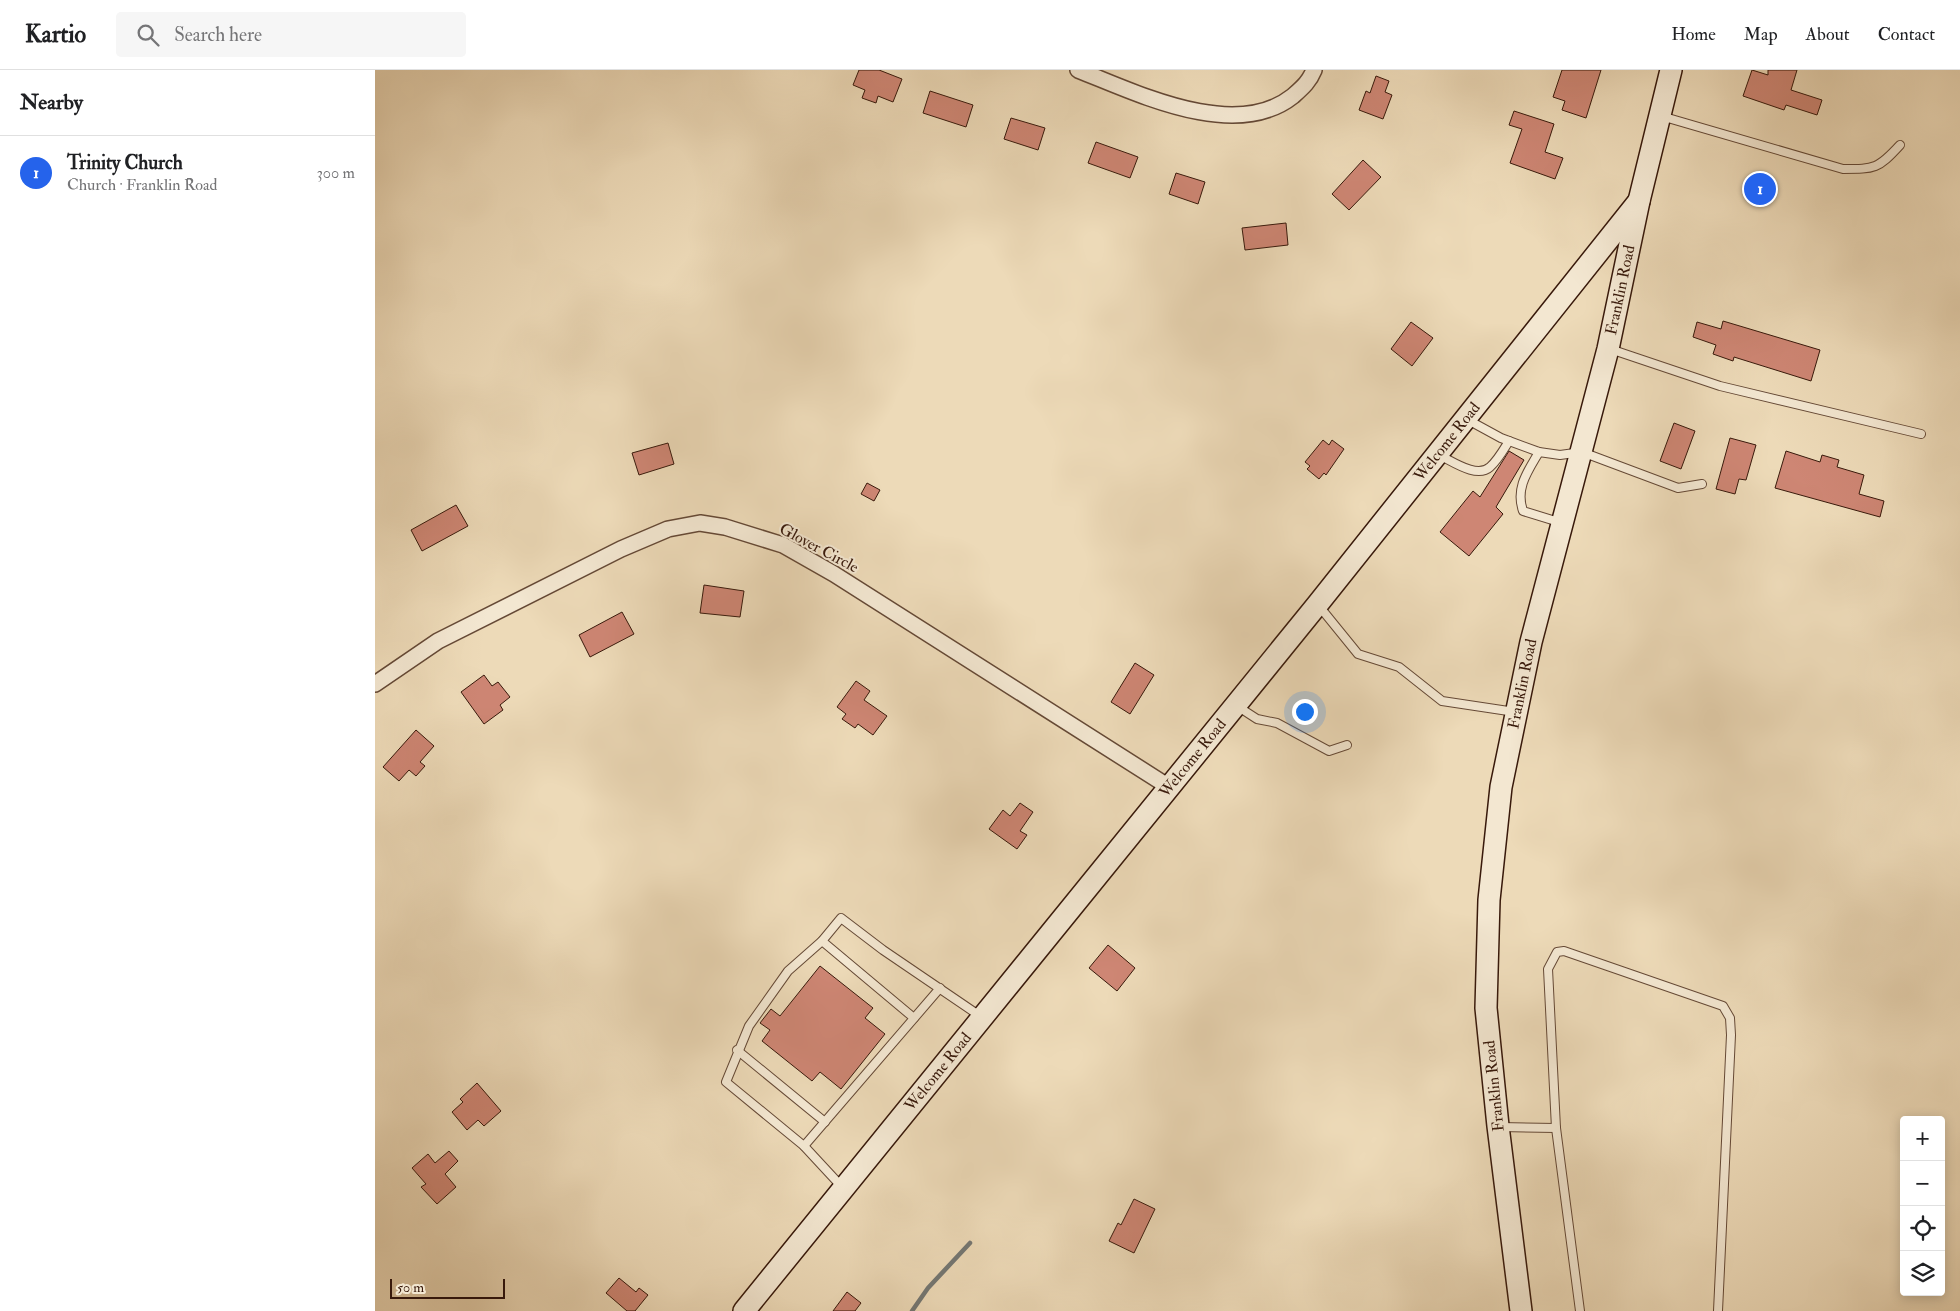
<!DOCTYPE html>
<meta charset="utf-8">
<style>
body{margin:0;font-family:"IM FELL Double Pica",serif;background:#f6f6f6;color:#202124}
.controls{position:absolute;right:15px;bottom:15px;display:grid;overflow:hidden;border-radius:5px;box-shadow:0 2px 12px #0003}
.controls button{width:45px;height:45px;display:grid;place-items:center;padding:0;border:0;border-bottom:1px solid #e0e0e0;background:#fff;color:#202124;font:25px sans-serif}
.scale{position:absolute;left:15px;bottom:12px;width:115px;box-sizing:border-box;padding-left:5px;border:2px solid #38190b;border-top:0;font-size:14px;line-height:18px;white-space:nowrap;color:#38190b;-webkit-text-stroke:4px #f3e7d1;paint-order:stroke}
.you{position:absolute;left:929px;top:641px;width:18px;height:18px;margin:-12px;border:4px solid #fff;border-radius:50%;background:#1a73e8;box-shadow:0 0 0 8px #1a73e833}
.badge{display:grid;place-items:center;width:32px;height:32px;border-radius:50%;background:#2563eb;color:#fff;font-size:16px;font-weight:700}
.pin{position:absolute;translate:-50% -50%;border:2px solid #fff;box-shadow:0 1px 5px #0006}
.list{margin:0;padding:0;list-style:none}
h2{display:flex;justify-content:space-between;align-items:center;height:65px;margin:0;padding:0 20px;font-size:21px}
h2 small{font-size:16px;font-weight:400;color:#757577}
.list li{display:grid;grid-template-columns:32px 1fr auto;gap:15px;align-items:center;box-sizing:border-box;height:75px;padding:0 20px;border-top:1px solid #e0e0e0}
.list b{display:block;font-size:19px;white-space:nowrap}
.list p{margin:0;font-size:16px;white-space:nowrap;color:#757577}
.list em{font-size:16px;font-style:normal;color:#757577}
.icon{flex:none;width:28px;height:28px;fill:none;stroke:currentColor;stroke-width:2;stroke-linecap:round;stroke-linejoin:round}
.map{position:relative;flex:none;width:1585px;height:1241px;overflow:hidden}
header{display:flex;align-items:center;gap:30px;box-sizing:border-box;height:70px;padding:0 25px;background:#fff;border-bottom:1px solid #e0e0e0}
header strong{font-size:24px}
nav{display:flex;gap:28px;margin-inline-start:auto;font-size:18px}
.search{width:350px;height:45px;background:#f6f6f6;display:flex;align-items:center;gap:12px;box-sizing:border-box;padding:0 18px;border-radius:5px;color:#757577;font-size:19px}
main{display:flex}
aside{flex:1;background:#fff}
.map>svg:first-child{display:block}
.lines{fill:none;stroke-linecap:round;stroke-linejoin:round}
.stream{stroke:#757874;stroke-width:4.5}
.building{fill:#ce8674;stroke:#38190b}
.lane-casing{stroke:#654936;stroke-width:10}
.street-casing{stroke:#654936;stroke-width:18}
.secondary-casing{stroke:#38190b;stroke-width:24}
.lane{stroke:#f3e7d1;stroke-width:8}
.street{stroke:#f3e7d1;stroke-width:15}
.secondary{stroke:#f3e7d1;stroke-width:21}
.labels{text-anchor:middle;dominant-baseline:central;stroke-width:4;stroke-linejoin:round;paint-order:stroke}
.street-label{font-size:16px;fill:#38190b;stroke:#f3e7d1}
</style>
<header>
<strong>Kartio</strong>
<div class="search"><svg class="icon" aria-label="search" viewBox="0 0 24 24"><circle cx="10" cy="10" r="6"/><path d="M15 15l6 6"/></svg>Search here</div>
<nav><a>Home</a><a>Map</a><a>About</a><a>Contact</a></nav>
</header>
<main>
<aside>
<h2>Nearby<small></small></h2>
<ul class="list">
<li><span class="badge">1</span><div><b>Trinity Church</b><p>Church · Franklin Road</p></div><em>300 m</em></li>
</ul>
</aside>
<div class="map">
<svg width="1585" height="1241" viewBox="0 0 1585 1241">
<rect width="100%" height="100%" fill="#eddab8"/>
<filter id="stains"><feTurbulence type="fractalNoise" baseFrequency=".004" numOctaves="4"/><feColorMatrix values="0 0 0 0 .2 0 0 0 0 .09 0 0 0 0 .02 0 0 0 .5 -.17"/></filter>
<radialGradient id="worn" r=".72"><stop offset=".6" stop-color="#630" stop-opacity="0"/><stop offset="1" stop-color="#630" stop-opacity=".3"/></radialGradient>
<g class="lines">
<path class="stream" d="M537,1241L553,1218L595,1173"/>
</g>
<g class="building">
<path d="M484,0H504L527,9L518,32L503,26L501,33L487,28L490,20L478,15Z"/>
<path d="M1187,0H1226L1211,48L1187,40L1190,31L1178,27Z"/>
<path d="M1377,0L1393,5V0H1422L1416,20L1447,30L1442,45L1411,35L1409,40L1368,26Z"/>
<path d="M1001,6L1014,11L1010,22L1017,25L1008,49L984,40L991,21L995,23Z"/>
<path d="M555,21L598,35L591,57L548,43Z"/>
<path d="M1139,41L1179,54L1170,82L1188,88L1180,109L1135,93L1147,59L1134,55Z"/>
<path d="M636,48L670,58L663,80L629,69Z"/>
<path d="M721,72L763,87L755,108L713,93Z"/>
<path d="M988,90L1006,107L974,140L957,124Z"/>
<path d="M801,103L830,112L823,134L794,124Z"/>
<path d="M911,153L913,175L870,180L867,158Z"/>
<path d="M1348,251L1445,280L1436,311L1359,287L1358,291L1338,284L1341,275L1318,267L1322,252L1346,259Z"/>
<path d="M1036,252L1058,268L1037,296L1016,279Z"/>
<path d="M1299,353L1320,361L1306,399L1285,391Z"/>
<path d="M1355,368L1381,375L1371,410L1364,409L1360,424L1341,419Z"/>
<path d="M948,370L954,375L957,370L969,379L951,405L949,403L944,409L932,399L935,396L930,392Z"/>
<path d="M293,373L299,394L264,405L257,383Z"/>
<path d="M1134,381L1149,390L1121,437L1128,444L1094,486L1065,462L1098,421L1105,427Z"/>
<path d="M1411,381L1445,392L1447,385L1464,390L1462,397L1489,405L1484,424L1509,431L1505,447L1400,418Z"/>
<path d="M492,413L505,420L499,431L486,424Z"/>
<path d="M81,435L93,456L47,481L36,460Z"/>
<path d="M329,515L369,521L365,547L325,543Z"/>
<path d="M247,542L259,564L215,587L204,565Z"/>
<path d="M760,593L779,605L755,644L736,632Z"/>
<path d="M109,605L117,616L123,612L135,627L125,635L128,640L109,654L86,622Z"/>
<path d="M481,611L495,621L489,630L512,646L498,665L483,654L480,658L467,649L471,644L462,637Z"/>
<path d="M41,660L59,676L45,692L50,696L41,706L34,700L24,711L8,697Z"/>
<path d="M645,733L658,742L645,761L652,765L642,779L614,759L628,740L635,746Z"/>
<path d="M733,875L760,898L742,921L714,898Z"/>
<path d="M445,896L498,938L490,948L510,964L466,1019L445,1002L437,1011L387,971L395,960L385,953L396,939L405,946Z"/>
<path d="M102,1013L126,1041L109,1056L103,1050L92,1060L77,1042L88,1032L85,1029Z"/>
<path d="M74,1081L83,1091L70,1104L81,1117L62,1134L46,1117L51,1114L37,1098L53,1084L60,1093Z"/>
<path d="M759,1129L780,1139L759,1183L734,1171L743,1153L746,1155Z"/>
<path d="M244,1208L261,1222L264,1218L273,1225L260,1241H252L231,1223Z"/>
<path d="M472,1222L486,1233L480,1241H458Z"/>
</g>
<g class="lines">
<g class="lane-casing">
<g id="lane">
<path d="M1286,46L1468,99C1500,99 1503,99 1525,75"/>
<path d="M1235,279L1345,316L1546,364"/>
<path d="M1093,350L1126,368L1164,382L1185,385L1207,382L1303,418L1327,414"/>
<path d="M1164,382C1153,401 1140,418 1148,441L1187,453"/>
<path d="M1064,385C1077,391 1102,409 1115,397C1123,390 1129,379 1134,371"/>
<path d="M944,536L983,584L1024,597L1067,631L1140,642"/>
<path d="M862,636L882,649L902,653L954,681L972,675"/>
<path d="M447,871L539,948"/>
<path d="M362,980L450,1052"/>
<path d="M1125,1057L1181,1058L1173,899L1182,882L1189,881L1348,936L1355,948L1356,965L1343,1241"/>
<path d="M1181,1058L1205,1241"/>
<path d="M429,1076L565,918"/>
<path d="M467,1117L429,1076L351,1012L374,956L413,901L447,871L466,848L508,880L605,946"/>
</g>
</g>
<g class="street-casing">
<g id="street">
<path d="M703,0C762,23 860,72 918,26C928,17 934,12 939,0"/>
<path d="M0,614L63,571L246,479L293,459L325,453L350,457L408,475L459,504L794,717"/>
</g>
</g>
<g class="secondary-casing">
<g id="secondary">
<path id="s1" d="M369,1241L942,535L1264,131"/>
<path id="s2" d="M1146,1241L1123,1056L1111,938L1114,830L1126,717L1156,572L1233,279L1264,131L1296,0"/>
</g>
</g>
<use href="#lane" class="lane"/>
<use href="#street" class="street"/>
<use href="#secondary" class="secondary"/>
</g>
<g class="labels">
<g class="street-label">
<text stroke="none"><textPath href="#s2" startOffset="1038">Franklin Road</textPath></text>
<text stroke="none"><textPath href="#s1" startOffset="1118">Welcome Road</textPath></text>
<text transform="translate(444 478) rotate(28)">Glover Circle</text>
<text stroke="none"><textPath href="#s2" startOffset="632">Franklin Road</textPath></text>
<text stroke="none"><textPath href="#s1" startOffset="712">Welcome Road</textPath></text>
<text stroke="none"><textPath href="#s1" startOffset="308">Welcome Road</textPath></text>
<text transform="translate(1119 1016) rotate(-96)">Franklin Road</text>
</g>
</g>
<rect width="100%" height="100%" filter="url(#stains)"/>
<rect width="100%" height="100%" fill="url(#worn)"/>
</svg>
<div class="controls">
<button>+</button>
<button>−</button>
<button><svg class="icon" aria-label="locate" viewBox="0 0 24 24"><circle cx="12" cy="12" r="6"/><path d="M12 2v4M12 18v4M2 12h4M18 12h4"/></svg></button>
<button><svg class="icon" aria-label="layers" viewBox="0 0 24 24"><path d="M12 4l9 5-9 5-9-5zM3 14l9 5 9-5"/></svg></button>
</div>
<div class="scale">50 m</div>
<div class="you"></div>
<div class="pin badge" style="left:1385px;top:119px">1</div>
</div>
</main>
